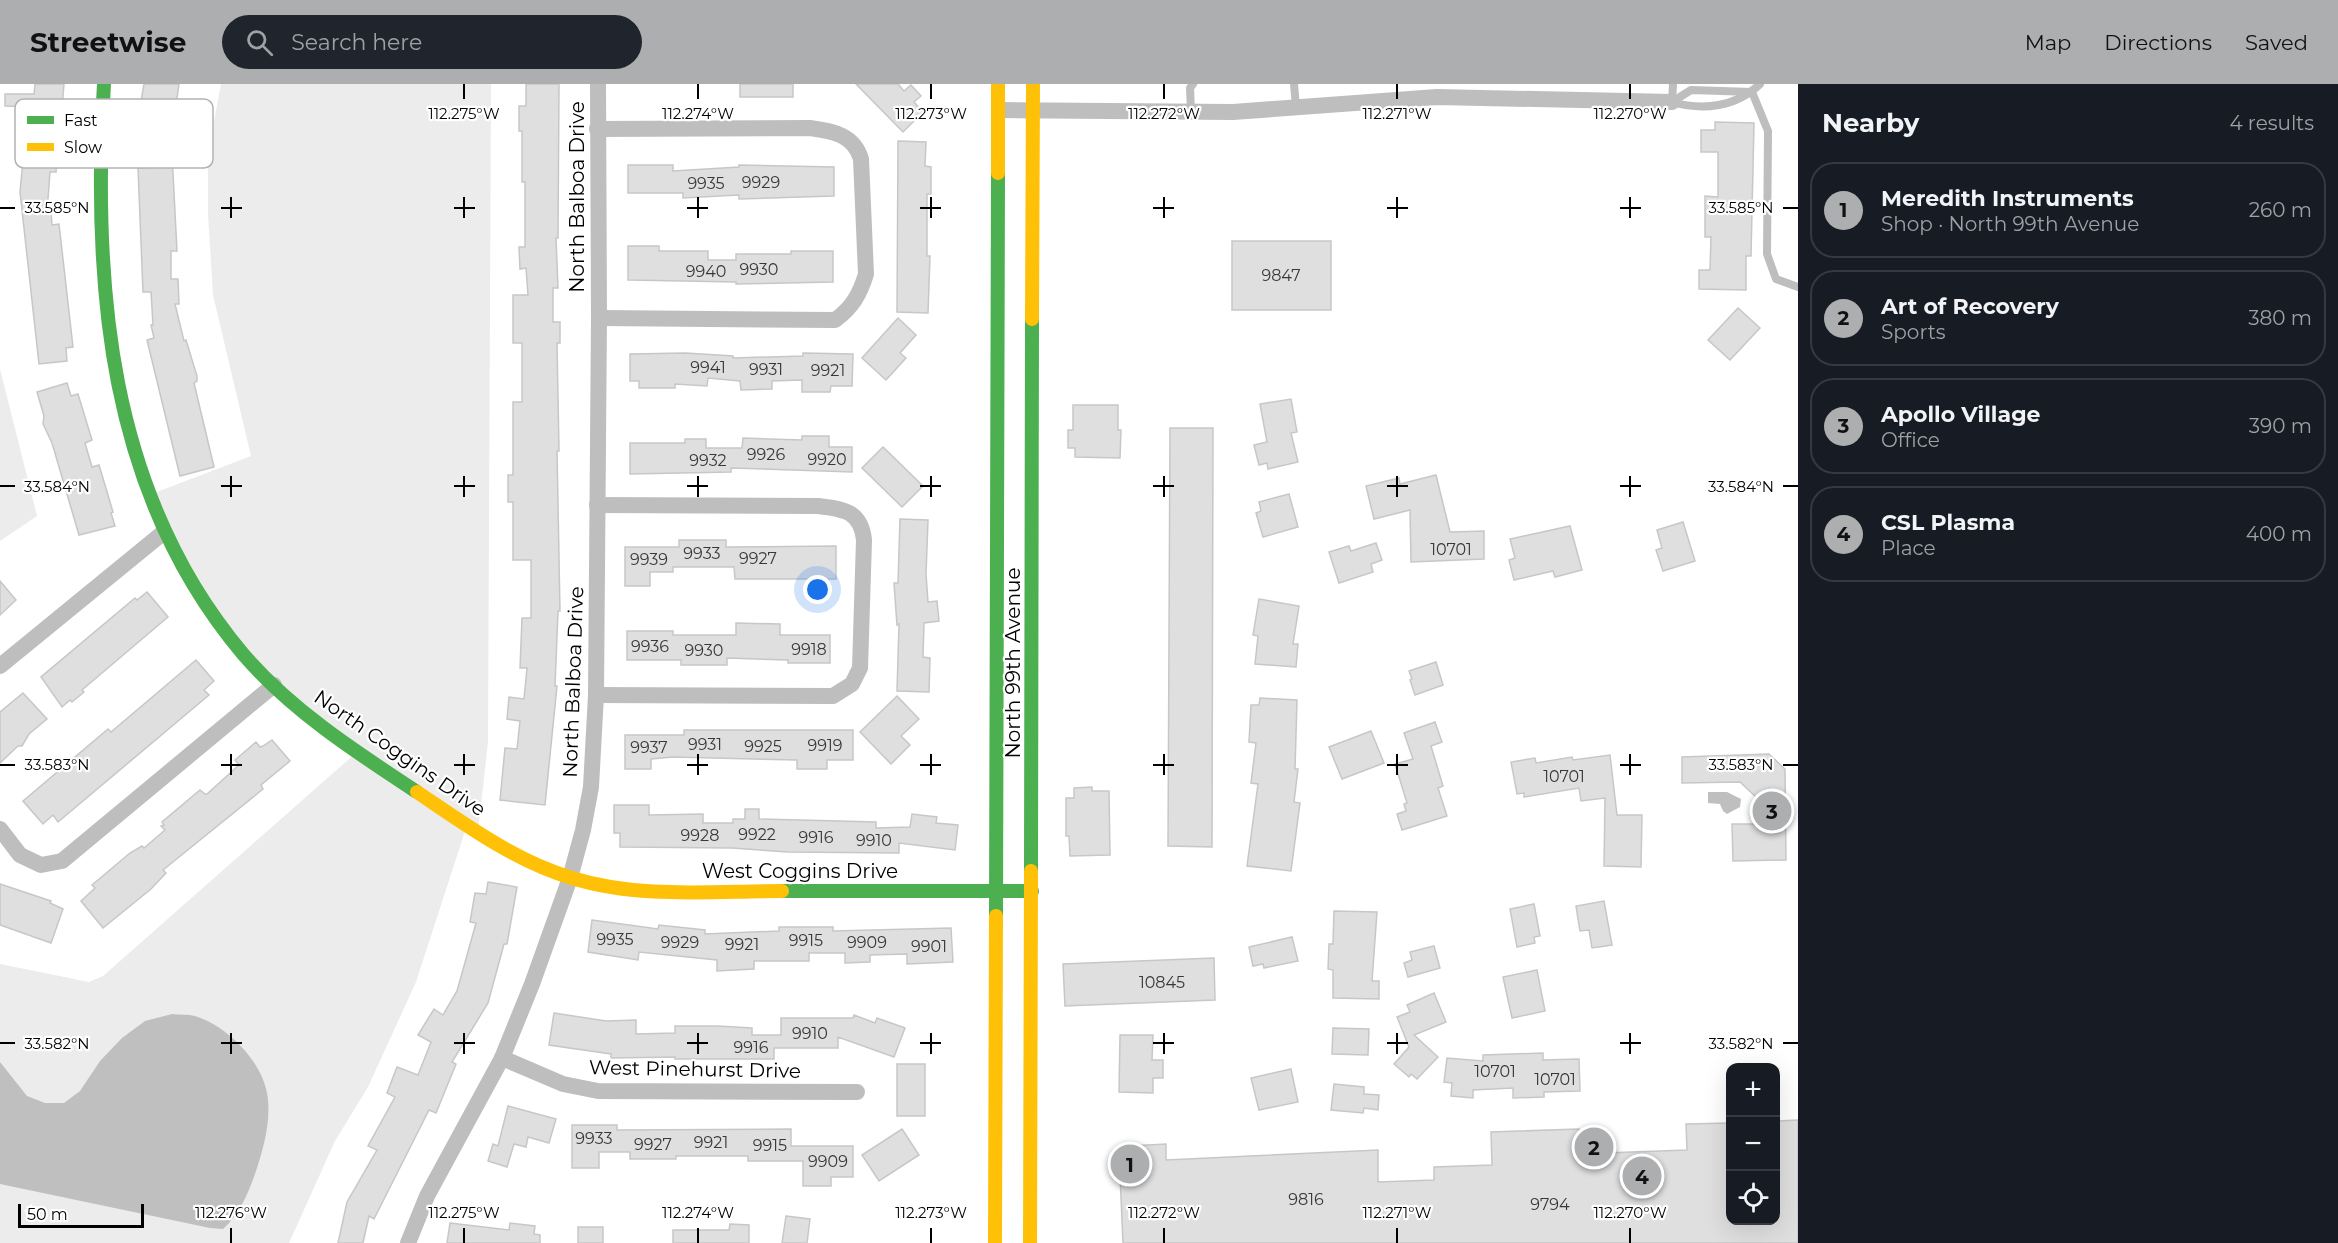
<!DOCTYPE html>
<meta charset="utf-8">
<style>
body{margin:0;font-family:Montserrat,sans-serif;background:#20242c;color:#f1f3f6}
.controls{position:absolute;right:18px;bottom:18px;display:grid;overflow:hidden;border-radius:12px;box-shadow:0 6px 24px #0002}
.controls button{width:54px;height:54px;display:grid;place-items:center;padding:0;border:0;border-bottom:2px solid #363941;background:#171b24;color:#f1f3f6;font:30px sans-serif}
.scale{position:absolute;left:18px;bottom:15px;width:126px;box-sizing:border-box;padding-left:6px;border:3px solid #000;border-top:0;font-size:16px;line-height:21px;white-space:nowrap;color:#000;-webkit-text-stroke:4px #fff;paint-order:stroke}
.you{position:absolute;left:818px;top:506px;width:21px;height:21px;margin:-15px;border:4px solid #fff;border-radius:50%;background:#1a73e8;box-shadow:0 0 0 9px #1a73e833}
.badge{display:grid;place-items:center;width:39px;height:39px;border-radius:50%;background:#adaeaf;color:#111;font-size:20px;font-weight:700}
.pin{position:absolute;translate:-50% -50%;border:3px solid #fff;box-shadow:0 2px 6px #0006}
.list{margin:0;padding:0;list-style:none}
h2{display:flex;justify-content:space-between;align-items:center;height:78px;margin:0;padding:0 24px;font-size:26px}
h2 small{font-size:20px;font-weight:400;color:#9ea1a6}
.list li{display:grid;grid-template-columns:39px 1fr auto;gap:18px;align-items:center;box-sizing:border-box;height:96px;margin:0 12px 12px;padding:0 12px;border:2px solid #363941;border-radius:24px}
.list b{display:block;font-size:22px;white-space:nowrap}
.list p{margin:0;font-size:20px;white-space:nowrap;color:#9ea1a6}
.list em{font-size:20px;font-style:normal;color:#9ea1a6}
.icon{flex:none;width:33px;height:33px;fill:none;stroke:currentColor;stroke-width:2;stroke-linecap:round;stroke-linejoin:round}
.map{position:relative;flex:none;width:1798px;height:1159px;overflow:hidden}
header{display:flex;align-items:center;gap:36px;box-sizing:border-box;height:84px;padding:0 30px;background:#adaeaf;color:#111}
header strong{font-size:28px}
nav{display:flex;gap:33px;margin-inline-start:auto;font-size:21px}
.search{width:420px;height:54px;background:#20242c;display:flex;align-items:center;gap:15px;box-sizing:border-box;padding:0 21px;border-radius:33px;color:#9ea1a6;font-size:22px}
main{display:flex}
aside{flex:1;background:#171b24}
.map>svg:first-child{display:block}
.green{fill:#ececec}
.water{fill:#bfbfbf}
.building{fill:#dfdfdf;stroke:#c7c7c7;stroke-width:1.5}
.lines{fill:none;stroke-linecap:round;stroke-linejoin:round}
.lane{stroke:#bebebe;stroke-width:8}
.street{stroke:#bebebe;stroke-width:16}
.fast{stroke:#4caf50;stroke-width:14}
.slow{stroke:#ffc107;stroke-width:14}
.ticks{fill:none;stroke:#000;stroke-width:2}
.labels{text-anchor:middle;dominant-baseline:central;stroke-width:4.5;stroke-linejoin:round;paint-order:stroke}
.number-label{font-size:16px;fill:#383838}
.street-label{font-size:20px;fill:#000;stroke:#fff}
.key{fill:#fff;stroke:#b2b2b2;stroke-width:1.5}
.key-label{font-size:16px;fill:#000}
.ticks-label{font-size:15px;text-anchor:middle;fill:#000;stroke:#fff;stroke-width:4.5;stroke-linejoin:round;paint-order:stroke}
</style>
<header>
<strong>Streetwise</strong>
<div class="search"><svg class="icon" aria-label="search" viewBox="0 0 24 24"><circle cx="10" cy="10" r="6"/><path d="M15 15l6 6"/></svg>Search here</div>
<nav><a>Map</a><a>Directions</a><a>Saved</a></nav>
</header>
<main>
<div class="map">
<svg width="1798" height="1159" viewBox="0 0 1798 1159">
<rect width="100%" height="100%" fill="#fff"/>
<g class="green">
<path d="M221,0H491L488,658L478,747L467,741L416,898L368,1003L335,1057L289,1159H0V880L89,898L103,892L357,668L243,570L149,411L251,372L213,211L208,131V69Z"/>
<path d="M0,285L37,432L0,457Z"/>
</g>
<g class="water">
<path d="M1708,708H1727L1741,715L1740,723L1727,730L1723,727L1720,720L1708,719Z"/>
<path d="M172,930C179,931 188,930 195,932C227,942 261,976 267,1009C272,1036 263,1066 255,1090C248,1110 239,1131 223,1145L210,1144L0,1100V978L27,1012L45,1019H64L80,1007L100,977L122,954L145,937Z"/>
</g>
<g class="building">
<path d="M35,0H64L62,24L5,22V10H34Z"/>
<path d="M144,0H179L169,70H172L177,167H171V195H178L179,220H175L184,257L186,256L197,292V297L194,299L214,383L180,392L147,256L154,254L151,241H153L151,208H143L138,84H145V41L137,40Z"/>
<path d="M526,0H559L558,154H556L558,204H553V238H560V259H557L559,367H557L560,527H558L555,602H557L545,721L500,716L505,664L517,665L520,637L507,635L509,613L524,615L527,584H520L522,534H531V476H513V418H508V391H513V318H522V259H513V211H528L526,184L520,185L519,163H525V98H522V47H519V22H526Z"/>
<rect x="740" y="0" width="53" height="13"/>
<path d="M856,0H898L904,7L911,1L921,12L914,18L923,28L903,48Z"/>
<path d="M1715,38L1754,39L1751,172H1746V206L1699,205V186H1710L1711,153H1705V112L1718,113V68H1701V46H1715Z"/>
<path d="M26,44L59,48L56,88H50L47,128H51L52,141L59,140L73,263L66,264L67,277L39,280L20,108Z"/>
<path d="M898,57L926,58L925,82L931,83V110H927V172H930L928,229L897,228Z"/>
<path d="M628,81H673V87L739,83V81L834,83V112L739,115V111L683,114V109H628Z"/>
<rect x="1232" y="157" width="99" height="69"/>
<path d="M628,162H659V167H708V176H736V170H791V167H833V198L736,200V198L628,196Z"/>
<path d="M1738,224L1760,244L1730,276L1708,256Z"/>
<path d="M898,234L916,251L900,269L906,274L886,296L862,274Z"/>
<path d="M685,269L733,272V274L803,272V269L853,270L852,302H831L830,308H802V296L772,297V305L741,306L740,297L708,294L707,302L675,300V304H639V297H630V270Z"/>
<path d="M67,299L71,312L78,310L92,356L85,359L92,383L99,381L113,428L111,429L115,442L79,451L52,359L43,340L44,332L37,308Z"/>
<path d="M1291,315L1297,348L1291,349L1298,378L1268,385L1267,379L1259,381L1254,361L1267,358L1260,320Z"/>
<path d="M1073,321H1118V346H1121L1120,374L1075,373V364H1068V346H1073Z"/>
<path d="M1170,344H1213L1212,763L1168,762Z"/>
<path d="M802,352H829V363H852V388L731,384V388L630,390V359H685V355H706V364H742L743,354L802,356Z"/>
<path d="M883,363L923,402L902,423L862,384Z"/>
<path d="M1436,391L1450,448L1484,447V475L1411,478L1410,426L1374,435L1366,402L1399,394L1400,400Z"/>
<path d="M1289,410L1298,443L1263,453L1256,429L1261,427L1259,418Z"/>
<path d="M900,435L928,436L926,490L928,518L937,517L939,537L924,539L923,573L930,574L929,608L897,607L899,540L897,541L894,499H898Z"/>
<path d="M1683,438L1695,477L1663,487L1656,466L1662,464L1657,446Z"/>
<path d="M1570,442L1582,486L1555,493L1553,487L1514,496L1509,476L1515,474L1510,455Z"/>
<path d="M679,456H726V463L836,462V495H735L734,483H673V488H650V502H625V463H679Z"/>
<path d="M1376,459L1382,476L1371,480L1373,488L1339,499L1329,468L1349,462L1351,467Z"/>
<path d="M0,497L16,516L0,531Z"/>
<path d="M147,508L168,533L82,606L84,608L72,618L70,616L62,623L41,593L135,514L137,516Z"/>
<path d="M1259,515L1299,522L1293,560H1298L1296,583L1255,580L1258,552L1253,551Z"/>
<path d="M736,539L780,540V551H830V579H788V576L727,574V581H681V576H627V547H673V551H736Z"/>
<path d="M196,576L214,597L204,606L209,611L58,738L53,731L43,740L23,717L108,645L111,648Z"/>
<path d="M1436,578L1443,601L1415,611L1410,596L1412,595L1409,587Z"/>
<path d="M23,609L47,635L29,650L22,662H18L0,679V628Z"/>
<path d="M897,612L919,635L901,652L910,661L891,680L860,648Z"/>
<path d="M1260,614L1297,616L1295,685H1298L1294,718L1300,719L1291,787L1247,782L1258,700L1251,699L1256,659L1249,658L1251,621H1259Z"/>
<path d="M1435,638L1442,658L1431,662L1443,702L1438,704L1447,732L1402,746L1397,730L1406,727L1404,720L1407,719L1395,680L1413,675L1404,649Z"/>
<path d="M684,646H853V676H827V685H797V676L673,673L651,675V685H625V651H684Z"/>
<path d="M1371,647L1384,679L1342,695L1329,663Z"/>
<path d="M272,656L290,677L261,701L263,705L163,786L166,789L151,805L103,844L81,817L95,804L92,801L130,769L142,762L144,764L165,746L161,742L164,741L162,738L200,706L205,710H207L239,681L235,676L256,658L260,663L263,662Z"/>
<path d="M1769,670L1785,685L1786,776L1733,777L1732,740H1759L1758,715L1740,698L1682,699V673Z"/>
<path d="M1610,671L1617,731H1642L1641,783L1604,782L1605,714L1581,717L1579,704L1524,713V709L1517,710L1511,678L1535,674L1536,679L1572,673L1573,676Z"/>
<path d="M1092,703V707H1109L1110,771L1070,772L1069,752H1066V714H1074V704Z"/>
<path d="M614,721H649V731L703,730V739H733V735H745V725H759V735L876,738V744L910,743L912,730L937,733L936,739L958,741L955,766L899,759V769L788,768L732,764L620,763V749H614Z"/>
<path d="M488,798L517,803L507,860H504L488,919L452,978L456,980L436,1029L429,1026L374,1135L369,1132L363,1159H338L347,1118L377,1066L368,1062L395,1013L387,1009L397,983L418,991L431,958L418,951L434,925L443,931L457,907L476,839L470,838L475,809L486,810Z"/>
<path d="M0,800L51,817L50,819L63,825L51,859L0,841Z"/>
<path d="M1604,817L1612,861L1592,864L1589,846L1580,847L1576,822Z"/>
<path d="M1534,820L1540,852L1534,853L1535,859L1517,863L1510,825Z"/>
<path d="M1334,827L1377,828L1372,897H1379V915L1333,914V886L1328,885L1329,860H1333Z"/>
<path d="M592,836L658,845L659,841L705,846V850L779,847V843H833V847L951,844L953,878L907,880V870L870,871V878L845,879V869H809V877H754V885L717,887V876L639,868L638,876L588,868Z"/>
<path d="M1292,853L1298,877L1264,884L1263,880L1253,882L1249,863Z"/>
<path d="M1434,862L1440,884L1408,893L1404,879L1412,876L1410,868Z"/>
<path d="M1214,874L1215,916L1065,922L1063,880Z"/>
<path d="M1537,886L1545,927L1512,934L1503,893Z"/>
<path d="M1434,909L1446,938L1414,951L1438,973L1417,995L1411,990L1409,993L1394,980L1409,963L1397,933L1410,928L1407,921Z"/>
<path d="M554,929L606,937L636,936V950L675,949V942H718L752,944V951H781V934H853L854,931L875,939L877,934L905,944L894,973L838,953V964H774V975H675V973L611,974V970L549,961Z"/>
<path d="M1333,944L1369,945L1368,971L1332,970Z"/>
<path d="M1120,951H1153L1152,976H1163V994H1153V1009L1119,1008Z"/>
<path d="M1543,969V976L1579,975L1580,1007L1544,1008V1013L1513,1014V1004L1473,1006V1014L1451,1012L1452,999L1444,998L1447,974L1483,977V971Z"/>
<rect x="897" y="980" width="28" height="52"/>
<path d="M1291,985L1298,1018L1259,1026L1251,994Z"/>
<path d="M1334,1000L1364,1003V1010L1379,1011L1378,1026L1364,1024L1363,1029L1331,1026Z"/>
<path d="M508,1022L556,1035L549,1059L528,1053L526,1063L514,1060L507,1083L488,1077L493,1060L498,1062Z"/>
<path d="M1798,1036V1159H1123L1119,1068L1129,1067V1062L1166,1060V1076L1378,1066V1098L1434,1096V1083L1492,1081L1491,1048L1579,1045V1054L1603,1053L1604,1069L1687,1066L1686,1040L1731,1039V1137H1776V1037Z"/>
<path d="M572,1041H617V1046L791,1045V1062H853V1093H831V1102H803V1077H748V1072H676V1075H630V1068H599V1084H572Z"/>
<path d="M902,1045L919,1071L879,1097L862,1071Z"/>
<path d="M786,1132L810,1135L807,1159H782Z"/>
<path d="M450,1139L509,1146L510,1139L535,1142L534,1150L540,1151V1159H447Z"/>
<path d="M730,1140L749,1141V1159H673V1146H729Z"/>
<rect x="578" y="1143" width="25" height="16"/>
</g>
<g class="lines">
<g class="lane">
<path d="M1294,0L1296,23"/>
<path d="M1752,8L1768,47L1767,170L1776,195L1798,203"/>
<path d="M1672,18C1703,27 1736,23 1760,0"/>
<path d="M1672,18L1691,6L1752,8"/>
<path d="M1672,18L1673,0"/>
<path d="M1191,27L1190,4L1193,0"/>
</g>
<g class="street">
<path d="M999,26L1233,28L1437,13L1672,18"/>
<path d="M597,45L810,44C833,47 854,51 861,75L866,190C860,210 852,224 835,236L599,234"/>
<path d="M0,582L164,448"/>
<path d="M596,611L833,612L852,600L860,584L864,456C861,427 844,425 818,422L597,421"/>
<path d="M0,745L20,771L41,781L62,777L274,601"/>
<path d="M502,974L563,1000L598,1007L857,1008"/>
<path d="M408,1159L427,1112L502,974L532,900L570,794L583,746L591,703L596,611L599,234L598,0"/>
</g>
<g class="fast">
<path d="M104,0C92,201 108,410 243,570C291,626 356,668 417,708"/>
<path d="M1031,787L1032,235"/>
<path d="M782,807H1032"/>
<path d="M996,832L998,89"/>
</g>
<g class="slow">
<path d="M998,89V0"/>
<path d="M1032,235L1033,0"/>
<path d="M417,708C466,741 515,777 572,794C639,815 713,807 782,807"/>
<path d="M995,1159L996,832"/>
<path d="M1030,1159L1031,787"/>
</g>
</g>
<path class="ticks" d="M464,0V15M698,0V15M931,0V15M1164,0V15M1397,0V15M1630,0V15M231,113V134M464,113V134M698,113V134M931,113V134M1164,113V134M1397,113V134M1630,113V134M0,124H15M221,124H242M454,124H475M687,124H708M920,124H941M1153,124H1174M1387,124H1408M1620,124H1641M1783,124H1798M231,392V413M464,392V413M698,392V413M931,392V413M1164,392V413M1397,392V413M1630,392V413M0,402H15M221,402H242M454,402H475M687,402H708M920,402H941M1153,402H1174M1387,402H1408M1620,402H1641M1783,402H1798M231,670V691M464,670V691M698,670V691M931,670V691M1164,670V691M1397,670V691M1630,670V691M0,681H15M221,681H242M454,681H475M687,681H708M920,681H941M1153,681H1174M1387,681H1408M1620,681H1641M1783,681H1798M231,949V970M464,949V970M698,949V970M931,949V970M1164,949V970M1397,949V970M1630,949V970M0,959H15M221,959H242M454,959H475M687,959H708M920,959H941M1153,959H1174M1387,959H1408M1620,959H1641M1783,959H1798M231,1144V1159M464,1144V1159M698,1144V1159M931,1144V1159M1164,1144V1159M1397,1144V1159M1630,1144V1159"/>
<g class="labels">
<g class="number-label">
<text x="761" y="98">9929</text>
<text x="706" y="99">9935</text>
<text x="759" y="185">9930</text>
<text x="706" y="187">9940</text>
<text x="1281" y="191">9847</text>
<text x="708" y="283">9941</text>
<text x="766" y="285">9931</text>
<text x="828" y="286">9921</text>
<text x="766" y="370">9926</text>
<text x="827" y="375">9920</text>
<text x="708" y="376">9932</text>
<text x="1451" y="465">10701</text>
<text x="702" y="469">9933</text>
<text x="758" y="474">9927</text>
<text x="649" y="475">9939</text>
<text x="650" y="562">9936</text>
<text x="809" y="565">9918</text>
<text x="704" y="566">9930</text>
<text x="705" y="660">9931</text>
<text x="825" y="661">9919</text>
<text x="763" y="662">9925</text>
<text x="649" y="663">9937</text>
<text x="1564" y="692">10701</text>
<text x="757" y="750">9922</text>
<text x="700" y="751">9928</text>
<text x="816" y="753">9916</text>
<text x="874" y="756">9910</text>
<text x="615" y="855">9935</text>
<text x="806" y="856">9915</text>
<text x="680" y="858">9929</text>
<text x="867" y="858">9909</text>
<text x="742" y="860">9921</text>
<text x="929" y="862">9901</text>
<text x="1162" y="898">10845</text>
<text x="810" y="949">9910</text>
<text x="751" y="963">9916</text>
<text x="1495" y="987">10701</text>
<text x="1555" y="995">10701</text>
<text x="594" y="1054">9933</text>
<text x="711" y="1058">9921</text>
<text x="653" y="1060">9927</text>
<text x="770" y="1061">9915</text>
<text x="828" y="1077">9909</text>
<text x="1306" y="1115">9816</text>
<text x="1550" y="1120">9794</text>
</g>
<g class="street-label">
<text transform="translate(577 113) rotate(-90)">North Balboa Drive</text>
<text transform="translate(1013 579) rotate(-90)">North 99th Avenue</text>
<text transform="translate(573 598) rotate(-88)">North Balboa Drive</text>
<text transform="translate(400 669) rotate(35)">North Coggins Drive</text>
<text x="800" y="787">West Coggins Drive</text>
<text transform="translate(695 985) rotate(1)">West Pinehurst Drive</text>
</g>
</g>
<rect x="15" y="15" width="198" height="69" rx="9" class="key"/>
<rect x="27" y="32" width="27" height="8" fill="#4caf50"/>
<rect x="27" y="59" width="27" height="8" fill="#ffc107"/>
<g class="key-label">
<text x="64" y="42">Fast</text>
<text x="64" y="69">Slow</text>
</g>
<g class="ticks-label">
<text x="464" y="35">112.275°W</text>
<text x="698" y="35">112.274°W</text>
<text x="931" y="35">112.273°W</text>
<text x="1164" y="35">112.272°W</text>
<text x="1397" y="35">112.271°W</text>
<text x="1630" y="35">112.270°W</text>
<text x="57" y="129">33.585°N</text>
<text x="1741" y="129">33.585°N</text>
<text x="57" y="408">33.584°N</text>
<text x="1741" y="408">33.584°N</text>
<text x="57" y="686">33.583°N</text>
<text x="1741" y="686">33.583°N</text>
<text x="57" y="965">33.582°N</text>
<text x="1741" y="965">33.582°N</text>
<text x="231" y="1134">112.276°W</text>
<text x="464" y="1134">112.275°W</text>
<text x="698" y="1134">112.274°W</text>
<text x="931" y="1134">112.273°W</text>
<text x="1164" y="1134">112.272°W</text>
<text x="1397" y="1134">112.271°W</text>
<text x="1630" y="1134">112.270°W</text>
</g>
</svg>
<div class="controls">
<button>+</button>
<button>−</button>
<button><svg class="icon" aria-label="locate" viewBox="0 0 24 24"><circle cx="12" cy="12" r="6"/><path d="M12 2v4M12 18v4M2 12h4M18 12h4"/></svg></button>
</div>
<div class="scale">50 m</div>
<div class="you"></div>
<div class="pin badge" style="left:1130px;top:1080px">1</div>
<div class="pin badge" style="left:1594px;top:1063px">2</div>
<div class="pin badge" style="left:1772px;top:727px">3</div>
<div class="pin badge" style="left:1642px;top:1092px">4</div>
</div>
<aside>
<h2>Nearby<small>4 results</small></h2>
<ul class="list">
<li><span class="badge">1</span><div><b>Meredith Instruments</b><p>Shop · North 99th Avenue</p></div><em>260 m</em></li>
<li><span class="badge">2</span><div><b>Art of Recovery</b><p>Sports</p></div><em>380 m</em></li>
<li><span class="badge">3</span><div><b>Apollo Village</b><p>Office</p></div><em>390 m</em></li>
<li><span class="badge">4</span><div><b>CSL Plasma</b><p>Place</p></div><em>400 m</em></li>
</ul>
</aside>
</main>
